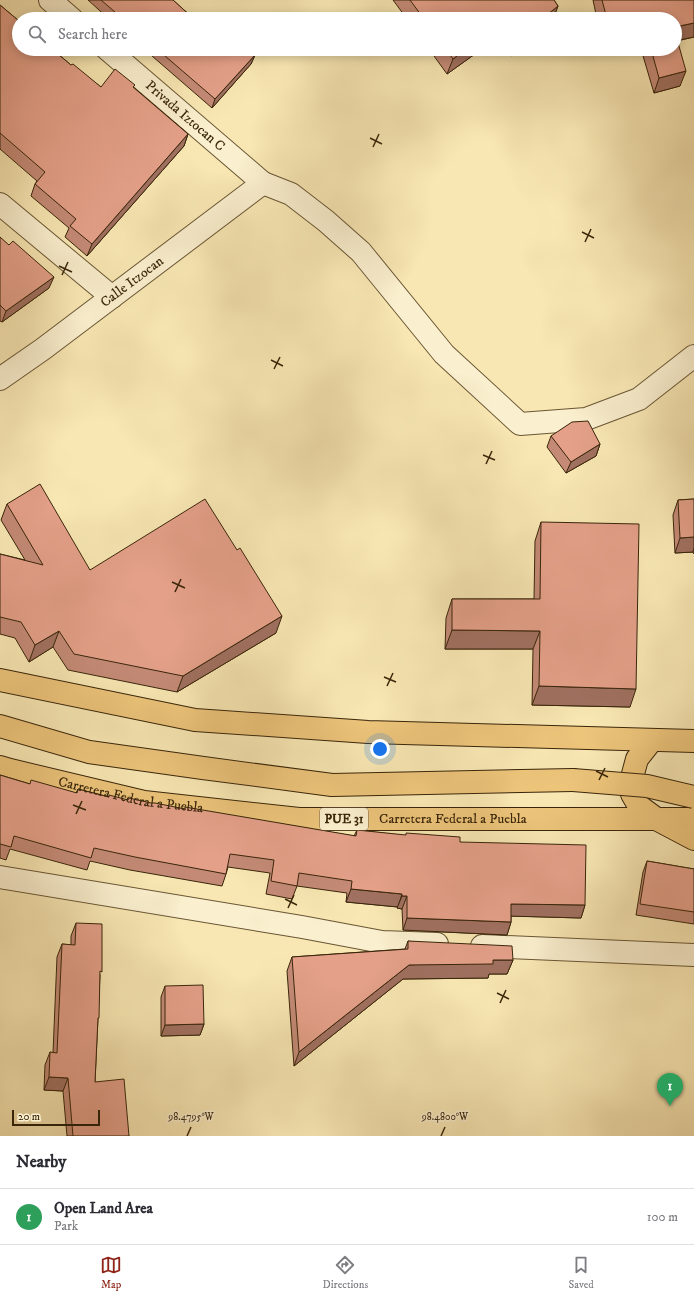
<!DOCTYPE html>
<meta charset="utf-8">
<style>
body{margin:0;font-family:"IM FELL DW Pica",serif;background:#f2f2f3;color:#2b2b33}
.scale{position:absolute;left:12px;bottom:10px;width:88px;box-sizing:border-box;padding-left:4px;border:2px solid #39250a;border-top:0;font-size:11px;line-height:14px;white-space:nowrap;color:#39250a;-webkit-text-stroke:3px #faefce;paint-order:stroke}
.you{position:absolute;left:380px;top:749px;width:14px;height:14px;margin:-10px;border:3px solid #fff;border-radius:50%;background:#1a73e8;box-shadow:0 0 0 6px #1a73e833}
.badge{display:grid;place-items:center;width:26px;height:26px;border-radius:50%;background:#8f2418;color:#fff;font-size:13px;font-weight:700}
.pin{position:absolute;translate:-50% -33px;filter:drop-shadow(0 1px 2px #0008)}
.pin::after{content:'';position:absolute;top:21px;width:14px;height:12px;background:inherit;clip-path:polygon(0 0,100% 0,50% 100%)}
.list{margin:0;padding:0;list-style:none}
h2{display:flex;justify-content:space-between;align-items:center;height:52px;margin:0;padding:0 16px;font-size:17px}
h2 small{font-size:13px;font-weight:400;color:#7c7c81}
.list li{display:grid;grid-template-columns:26px 1fr auto;gap:12px;align-items:center;box-sizing:border-box;height:56px;padding:0 16px;border-top:1px solid #e1e1e2}
.list b{display:block;font-size:15px;white-space:nowrap}
.list p{margin:0;font-size:13px;white-space:nowrap;color:#7c7c81}
.list em{font-size:13px;font-style:normal;color:#7c7c81}
.icon{flex:none;width:22px;height:22px;fill:none;stroke:currentColor;stroke-width:2;stroke-linecap:round;stroke-linejoin:round}
.map{position:relative;flex:none;width:694px;height:1136px;overflow:hidden}
.search{position:absolute;background:#fff;box-shadow:0 2px 10px #0003;left:12px;right:12px;top:12px;height:44px;display:flex;align-items:center;gap:10px;box-sizing:border-box;padding:0 14px;border-radius:22px;color:#7c7c81;font-size:15px}
.sheet{height:108px;background:#fff}
nav{display:flex;justify-content:space-around;align-items:center;box-sizing:border-box;height:56px;border-top:1px solid #e1e1e2;background:#fff;font-size:11px;color:#7c7c81}
nav a{display:grid;justify-items:center;gap:2px}
nav .on{color:#8f2418}
.map>svg:first-child{display:block}
.lines{fill:none;stroke-linecap:round;stroke-linejoin:round}
.minor-casing{stroke:#695634;stroke-width:24}
.primary-casing{stroke:#39250a;stroke-width:24}
.minor{stroke:#faefce;stroke-width:22}
.primary{stroke:#ecc47a;stroke-width:22}
.primary-bridge-casing{stroke:#39250a;stroke-width:24;stroke-linecap:butt}
.primary-bridge{stroke:#ecc47a;stroke-width:22}
.wall{fill:#c48a76;stroke:#39250a}
.shaded-wall{fill:#a07060;stroke:#39250a}
.building{fill:#e4a089;stroke:#39250a}
.ticks{fill:none;stroke:#39250a;stroke-width:1.5}
.labels{text-anchor:middle;dominant-baseline:central;stroke-width:3;stroke-linejoin:round;paint-order:stroke}
.shield{fill:#faefce;stroke:#736245;stroke-width:1}
.shield-label{font-size:13px;font-weight:bold;fill:#39250a}
.street-label{font-size:14px;fill:#39250a;stroke:#faefce}
.ticks-label{font-size:10px;text-anchor:middle;fill:#39250a;stroke:#faefce;stroke-width:3;stroke-linejoin:round;paint-order:stroke}
</style>
<div class="map">
<svg width="694" height="1136" viewBox="0 0 694 1136">
<rect width="100%" height="100%" fill="#f8e7b3"/>
<filter id="stains"><feTurbulence type="fractalNoise" baseFrequency=".005" numOctaves="4"/><feColorMatrix values="0 0 0 0 .2 0 0 0 0 .09 0 0 0 0 .02 0 0 0 .5 -.17"/></filter>
<radialGradient id="worn" r=".72"><stop offset=".6" stop-color="#630" stop-opacity="0"/><stop offset="1" stop-color="#630" stop-opacity=".3"/></radialGradient>
<g class="lines">
<g class="minor-casing">
<g id="minor">
<path d="M50,0L72,19"/>
<path id="s1" d="M107,49L263,183L291,194L326,221L361,252L444,354L520,424L586,419L639,399L694,356"/>
<path d="M0,204L112,297"/>
<path id="s2" d="M0,379L43,349L263,183"/>
<path d="M0,877L302,927L382,942L437,944"/>
<path d="M482,946L694,955"/>
</g>
</g>
<g class="primary-casing">
<g id="primary">
<path d="M0,680L195,720L368,732L694,741"/>
<path d="M0,726L89,752L203,768L332,785L573,780"/>
<path d="M652,740L637,759L633,774L632,794L639,806L658,820L694,839"/>
<path id="s3" d="M0,767L10,770L144,802L299,819H694"/>
</g>
</g>
<use href="#minor" class="minor"/>
<use href="#primary" class="primary"/>
<g class="primary-bridge-casing">
<path id="primary-bridge" d="M573,780L647,786L694,797"/>
</g>
<use href="#primary-bridge" class="primary-bridge"/>
</g>
<g class="wall">
<path d="M88,0H173L194,19H109Z"/>
<path d="M393,0H554L558,6L553,19H407Z"/>
<path d="M593,0H694V37L677,41L680,86L654,93L641,49L625,53L624,49H675V19H597Z"/>
<path d="M0,5L71,65L101,87L134,88L188,134L184,146L87,256L65,237L69,228L31,196L35,184L37,181L0,149Z"/>
<path d="M144,49H248L255,55L251,64L212,108Z"/>
<path d="M429,49H482L447,74Z"/>
<path d="M506,49H519L511,56Z"/>
<path d="M0,237L49,288L2,322L0,321Z"/>
<path d="M551,436L600,444L596,456L566,473L547,447Z"/>
<path d="M694,499V554L693,552L675,553L673,515L678,500Z"/>
<path d="M7,504L90,570L276,633L177,692L68,670L53,647L29,662L15,638L0,634V554L25,560L1,520Z"/>
<path d="M541,522L630,707L532,705L533,649H445L446,618L452,599H534L535,541Z"/>
<path d="M0,775L30,784L76,793L78,789L109,797L354,836L357,830L460,842L585,905L581,918L511,916V922L507,935L403,930L402,909L397,908L398,907L346,902L347,893L297,886L292,899L266,894L270,873L228,867L226,874L222,886L130,870L90,861L87,870L10,849L6,860L0,858Z"/>
<path d="M647,861L694,869V924L636,915L643,872Z"/>
<path d="M76,923L100,975L95,1082L129,1136H67L63,1091L44,1090L45,1065L50,1052L53,1053L57,957L62,944L71,945V936Z"/>
<path d="M408,941L513,960L507,974H489L488,978L403,979L294,1066L287,971L292,957L405,949Z"/>
<path d="M165,986L204,1024L200,1035L161,1036V997Z"/>
</g>
<g class="shaded-wall">
<path d="M558,6L553,19H542Z"/>
<path d="M694,23V37L675,41V27Z"/>
<path d="M466,49H482L447,74L453,59Z"/>
<path d="M514,49H519L511,56Z"/>
<path d="M627,49H641L625,53Z"/>
<path d="M255,55L251,64L212,108L215,99Z"/>
<path d="M686,71L680,86L654,93L659,78Z"/>
<path d="M188,134L184,146L87,256L92,244Z"/>
<path d="M54,277L49,288L2,322L6,311Z"/>
<path d="M600,444L596,456L566,473L571,462Z"/>
<path d="M694,537V548L693,552L675,553L680,538Z"/>
<path d="M282,616L276,633L177,692L183,676Z"/>
<path d="M452,630L540,631L533,649H445Z"/>
<path d="M59,631L53,647L29,662L35,645Z"/>
<path d="M539,686L636,689L630,707L532,705Z"/>
<path d="M351,889L402,894L398,907L346,902Z"/>
<path d="M402,896H407L402,909L397,908Z"/>
<path d="M511,904L585,905L581,918L506,916Z"/>
<path d="M407,918L511,922L507,935L403,930Z"/>
<path d="M493,960H513L507,974H489L488,978L403,979L294,1066L299,1052L409,965Z"/>
<path d="M204,1024L200,1035L161,1036L165,1025Z"/>
<path d="M49,1077L68,1078L63,1091L44,1090Z"/>
</g>
<g class="building">
<path d="M101,0H173L194,19H123Z"/>
<path d="M410,0H554L558,6L542,19H424Z"/>
<path d="M602,0H694V23L675,27V19H607Z"/>
<path d="M0,5L19,21V49H52L71,65L73,64L101,87L115,69L135,85L133,87L188,134L92,244L70,226L76,219L35,184L45,172L0,133Z"/>
<path d="M675,32L686,71L659,78L651,49H675Z"/>
<path d="M157,49H248L255,55L215,99Z"/>
<path d="M446,49H466L453,59Z"/>
<path d="M0,237L9,245L13,241L54,277L6,311L0,305Z"/>
<path d="M588,421L600,444L571,462L551,436L572,422Z"/>
<path d="M40,484L90,570L205,499L237,550L240,548L282,616L183,676L74,654L59,631L35,645L21,622L0,617V554L43,565L7,504Z"/>
<path d="M694,499V537L680,538L678,500Z"/>
<path d="M541,522L639,524L636,689L539,686L540,631L452,630V599H540Z"/>
<path d="M0,775L30,784L31,780L77,793L78,789L109,797V795L128,800L129,798L151,803H155L185,809V807L356,836L357,830L406,835V833L460,837V842L586,845L585,905L511,904V922L407,918V896H402V894L351,889L352,881L299,873L297,886L271,881L274,860L230,854L226,874L135,857L94,848L91,858L14,836L11,847L0,844Z"/>
<path d="M647,861L694,869V912L640,904Z"/>
<path d="M76,923L102,924V972L100,971L99,1018H98L95,1082L124,1079L129,1136H73L68,1078L49,1077L50,1052L57,1053L62,944L75,945Z"/>
<path d="M408,941L512,946L513,960H493V964L409,965L299,1052L292,957L408,949Z"/>
<path d="M203,985L204,1024L165,1025V986Z"/>
</g>
<path class="ticks" d="M370,138L382,144M373,147L379,134M582,232L594,238M585,242L591,229M59,266L72,272M62,275L68,262M271,360L283,366M274,369L280,357M483,455L495,460M486,464L492,451M172,582L185,588M175,592L181,579M384,677L396,682M387,686L393,673M596,771L608,777M599,780L605,768M73,805L86,810M76,814L82,801M285,899L297,905M288,908L294,895M497,993L509,999M500,1003L506,990M187,1136L191,1127M441,1136L445,1127"/>
<g class="labels">
<rect class="shield" x="320" y="808" width="48" height="22" rx="3"/>
<g class="shield-label">
<text x="344" y="819">PUE 31</text>
</g>
<g class="street-label">
<text stroke="none"><textPath href="#s1" startOffset="103">Privada Iztocan C</textPath></text>
<text stroke="none"><textPath href="#s2" startOffset="164">Calle Itzocan</textPath></text>
<text stroke="none"><textPath href="#s3" startOffset="134">Carretera Federal a Puebla</textPath></text>
<text stroke="none"><textPath href="#s3" startOffset="458">Carretera Federal a Puebla</textPath></text>
</g>
</g>
<g class="ticks-label">
<text x="191" y="1120">98.4795°W</text>
<text x="445" y="1120">98.4800°W</text>
</g>
<rect width="100%" height="100%" filter="url(#stains)"/>
<rect width="100%" height="100%" fill="url(#worn)"/>
</svg>
<div class="scale">20 m</div>
<div class="you"></div>
<div class="pin badge" style="left:670px;top:1106px;background:#2e9e5b">1</div>
<div class="search"><svg class="icon" aria-label="search" viewBox="0 0 24 24"><circle cx="10" cy="10" r="6"/><path d="M15 15l6 6"/></svg>Search here</div>
</div>
<section class="sheet">
<h2>Nearby<small></small></h2>
<ul class="list">
<li><span class="badge" style="background:#2e9e5b">1</span><div><b>Open Land Area</b><p>Park</p></div><em>100 m</em></li>
</ul>
</section>
<nav>
<a class="on"><svg class="icon" aria-label="map" viewBox="0 0 24 24"><path d="M3 6l6-2 6 2 6-2v14l-6 2-6-2-6 2zM9 4v14M15 6v14"/></svg>Map</a>
<a><svg class="icon" aria-label="directions" viewBox="0 0 24 24"><path d="M12 3l9 9-9 9-9-9zM9 14v-3h6M13 9l2 2-2 2"/></svg>Directions</a>
<a><svg class="icon" aria-label="saved" viewBox="0 0 24 24"><path d="M7 4h10v16l-5-4-5 4z"/></svg>Saved</a>
</nav>
